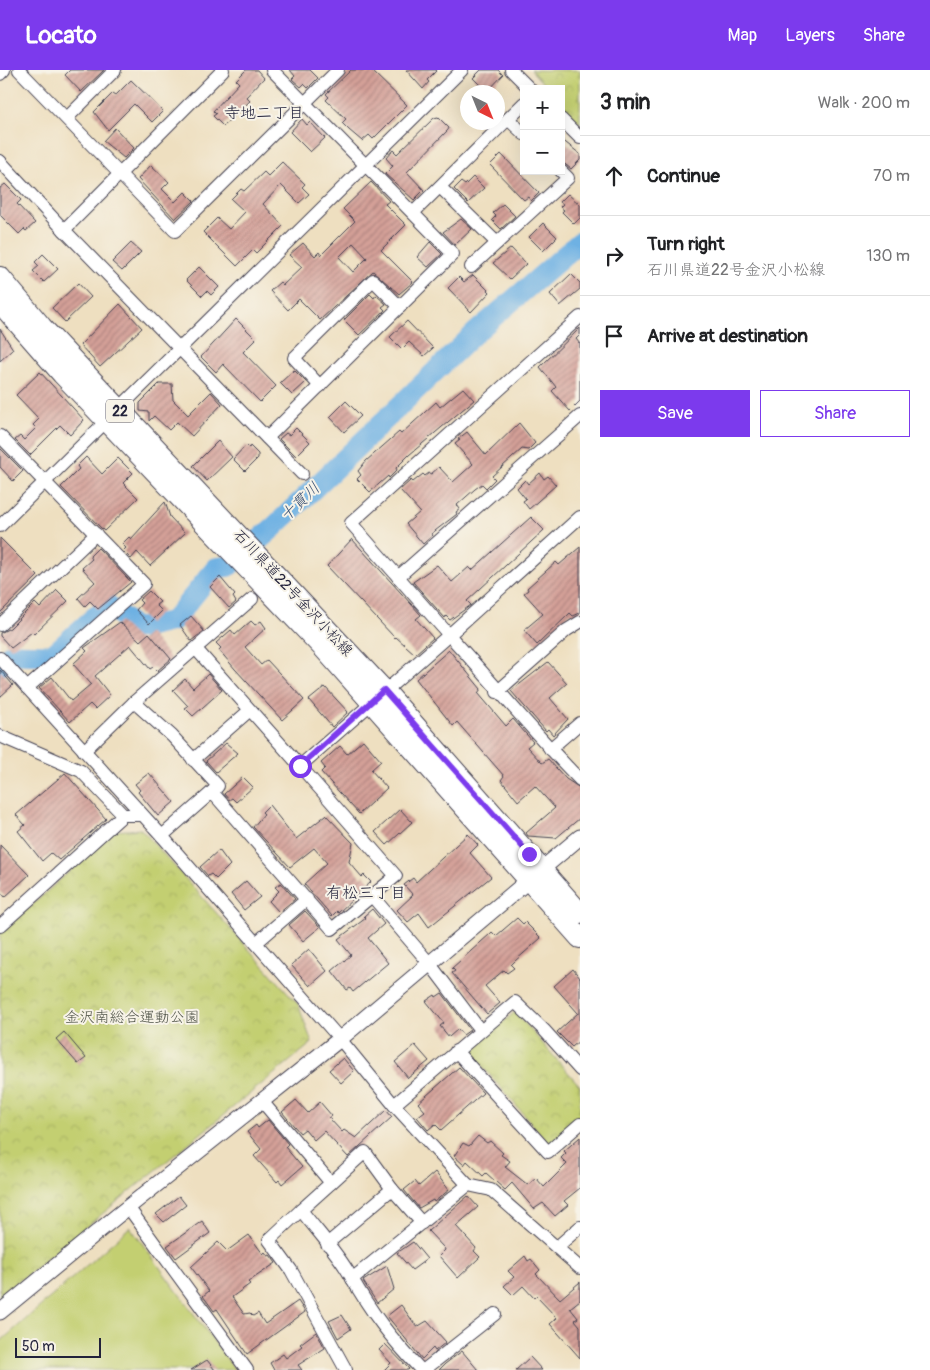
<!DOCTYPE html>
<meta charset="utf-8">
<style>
body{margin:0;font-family:Pangolin,"Klee One",sans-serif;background:#f2f2f2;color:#202124}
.controls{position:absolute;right:15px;top:15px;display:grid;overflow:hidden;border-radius:0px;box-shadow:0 5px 20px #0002}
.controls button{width:45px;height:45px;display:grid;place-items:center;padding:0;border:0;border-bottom:1px solid #e0e0e0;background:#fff;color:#202124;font:25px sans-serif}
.compass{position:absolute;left:460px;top:15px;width:45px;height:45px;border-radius:50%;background:#fff;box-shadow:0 5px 20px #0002;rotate:137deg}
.scale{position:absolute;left:15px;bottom:12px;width:86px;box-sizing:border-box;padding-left:5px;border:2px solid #22223b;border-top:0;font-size:14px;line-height:18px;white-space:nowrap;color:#22223b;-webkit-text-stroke:4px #f7f3e8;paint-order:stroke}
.stop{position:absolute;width:15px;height:15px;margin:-11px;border:4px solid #7c3aed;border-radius:50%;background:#fff}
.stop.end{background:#7c3aed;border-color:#fff;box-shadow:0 1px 5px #0008}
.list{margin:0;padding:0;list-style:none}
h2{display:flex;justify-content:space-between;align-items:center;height:65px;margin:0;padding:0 20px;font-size:21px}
h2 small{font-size:16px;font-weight:400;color:#757577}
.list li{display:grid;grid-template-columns:32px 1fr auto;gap:15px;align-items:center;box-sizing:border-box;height:80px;padding:0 20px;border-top:1px solid #e0e0e0}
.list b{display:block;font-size:19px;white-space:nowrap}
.list p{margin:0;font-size:16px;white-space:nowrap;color:#757577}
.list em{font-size:16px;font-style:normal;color:#757577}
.actions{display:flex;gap:10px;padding:15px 20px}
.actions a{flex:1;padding:11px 0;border:1px solid #7c3aed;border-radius:0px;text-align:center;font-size:18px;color:#7c3aed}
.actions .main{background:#7c3aed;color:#fff}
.icon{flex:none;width:28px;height:28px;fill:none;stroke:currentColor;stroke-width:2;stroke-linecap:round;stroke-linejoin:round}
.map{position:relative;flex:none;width:580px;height:1300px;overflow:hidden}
header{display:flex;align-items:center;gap:30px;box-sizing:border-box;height:70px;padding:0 25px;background:#7c3aed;color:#fff}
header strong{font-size:24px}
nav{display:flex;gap:28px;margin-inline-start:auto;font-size:18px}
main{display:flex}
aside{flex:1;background:#fff}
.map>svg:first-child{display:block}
.park{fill:url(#park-crowns);stroke:#727856}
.pitch{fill:#c3cf71;stroke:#727856}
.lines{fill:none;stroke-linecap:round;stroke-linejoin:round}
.river{stroke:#6eb1e3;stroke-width:21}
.building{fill:url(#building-hatch);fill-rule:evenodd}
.minor-casing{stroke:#413e4f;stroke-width:14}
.tertiary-casing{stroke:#413e4f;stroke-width:17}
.primary-casing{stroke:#413e4f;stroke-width:22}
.minor{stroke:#fff;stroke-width:12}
.tertiary{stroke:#fff;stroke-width:15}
.primary{stroke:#fff;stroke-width:20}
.route{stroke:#7c3aed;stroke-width:6}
.labels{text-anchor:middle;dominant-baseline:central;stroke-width:4;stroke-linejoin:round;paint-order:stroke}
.shield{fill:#f7f3e8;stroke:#62616f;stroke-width:1}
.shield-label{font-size:14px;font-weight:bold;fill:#22223b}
.street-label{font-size:15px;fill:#22223b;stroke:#f7f3e8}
.park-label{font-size:15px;fill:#52564b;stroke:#f7f3e8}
.neighbourhood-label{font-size:16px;fill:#22223b;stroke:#f7f3e8}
.water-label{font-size:16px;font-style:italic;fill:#3d5476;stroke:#f7f3e8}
</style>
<header>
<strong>Locato</strong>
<nav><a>Map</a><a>Layers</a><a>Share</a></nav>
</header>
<main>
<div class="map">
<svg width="580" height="1300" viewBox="0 0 580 1300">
<defs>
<pattern id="park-crowns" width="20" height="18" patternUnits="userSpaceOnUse" patternTransform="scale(1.25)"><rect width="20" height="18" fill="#c3cf71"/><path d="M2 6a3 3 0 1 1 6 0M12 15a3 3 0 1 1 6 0" fill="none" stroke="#a7b163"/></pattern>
<pattern id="building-hatch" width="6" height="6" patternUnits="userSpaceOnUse" patternTransform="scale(1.25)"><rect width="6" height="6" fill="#d4a098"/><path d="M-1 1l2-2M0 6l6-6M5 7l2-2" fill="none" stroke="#ac827d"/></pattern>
</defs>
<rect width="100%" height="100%" fill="#f7f3e8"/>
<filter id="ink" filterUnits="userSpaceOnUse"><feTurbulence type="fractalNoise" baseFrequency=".02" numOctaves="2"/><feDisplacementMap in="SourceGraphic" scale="10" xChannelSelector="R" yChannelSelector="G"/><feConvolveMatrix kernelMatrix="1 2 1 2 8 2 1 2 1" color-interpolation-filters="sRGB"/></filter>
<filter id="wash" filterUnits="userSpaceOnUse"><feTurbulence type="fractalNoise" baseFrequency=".0096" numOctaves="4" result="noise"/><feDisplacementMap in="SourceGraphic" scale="20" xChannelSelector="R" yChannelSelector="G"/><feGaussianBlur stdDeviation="1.12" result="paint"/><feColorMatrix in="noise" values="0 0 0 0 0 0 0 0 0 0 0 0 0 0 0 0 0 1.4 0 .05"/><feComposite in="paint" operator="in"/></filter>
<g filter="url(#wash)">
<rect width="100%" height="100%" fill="#eedfc0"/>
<g class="park">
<path d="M531,0H580V54L561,34V19H548Z"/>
<path d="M141,759L298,934L312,973L0,1227V864L114,761Z"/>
<path d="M515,942L580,1016V1047L550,1075L469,981Z"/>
</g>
<path class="pitch" d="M130,1157L235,1300H0V1272Z"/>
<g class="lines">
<path class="river" d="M0,595L11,584L52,585L108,535L134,557L144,558L173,551L216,498L229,496L274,457L475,263L580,172"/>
</g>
<g id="blocks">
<g class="building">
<path d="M70,0H104L81,22L65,5Z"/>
<path d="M246,0H257L264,8L246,27L250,31L223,56L213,46L216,44L213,41L239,13L236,10Z"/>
<path d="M290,0H310L318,8L308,18L304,14L301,17L292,9L295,6Z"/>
<path d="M351,0H371L407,35L373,69L369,65L362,71L349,60L342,53L346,49L326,30L329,27L326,24Z"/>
<path d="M406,0H437L427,10L429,12L423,19Z"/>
<path d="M481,0H498L503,5L487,22L473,8Z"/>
<path d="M131,10L163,41L152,52L134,34L108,60L94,42L113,23L116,25Z"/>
<path d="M438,47L449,58L448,60L407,102L424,120L414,130L385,104L393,96L386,88L393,80L397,84L434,48Z"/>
<path d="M302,49L307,55L310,52L325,68L310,82L290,62Z"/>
<path d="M115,58L134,78L124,88L103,71Z"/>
<path d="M561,69L580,84V90L571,99L561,91Z"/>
<path d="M501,84L539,123L531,131L528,127L524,130L490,95Z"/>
<path d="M282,92L305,114L302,117L309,124L299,133L281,115L263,134L283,156L256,183L253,180L237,196L203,162L217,148L229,159L245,142L231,129L241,119L244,121L264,102L268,106Z"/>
<path d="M151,95L169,112L162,119L175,132L185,122L194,131L175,149L138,109Z"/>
<path d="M473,107L484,118L468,133L454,119L461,112L465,115Z"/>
<path d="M371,112L389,131L385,134L406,155L381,180L413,212L399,224L373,201L320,250L299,229L288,240L270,221L280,212L283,215L302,197L289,185L303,173L315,186L319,182L321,185L355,151L343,139ZM353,173L367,188L353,202L339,187Z"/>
<path d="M5,114L21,130L17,134L35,153L26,161L24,159L19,164L0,145V118Z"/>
<path d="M568,124L580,135V148L574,154L562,142L564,140L560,137L563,134L560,132Z"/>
<path d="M503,134L515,146L501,159L492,150L496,146L493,143Z"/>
<path d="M461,149L472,159L455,175L443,162Z"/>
<path d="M543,153L557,167L543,181L529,167Z"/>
<path d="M430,172L442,184L428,197L417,187Z"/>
<path d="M131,173L141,182L122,201L112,192Z"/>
<path d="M511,178L526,194L510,209L493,193Z"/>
<path d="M43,184L58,199L44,212L33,201L39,196L35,192Z"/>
<path d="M199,197L219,217L211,225L207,221L202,226L186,210Z"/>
<path d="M571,204L580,213V219L560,236L550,224Z"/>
<path d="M473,205L490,222L471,242L448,218L459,207L464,212Z"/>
<path d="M78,213L91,227L65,252L52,238Z"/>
<path d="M370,224L374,228L376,225L386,234L382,237L385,240L359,265L344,250Z"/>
<path d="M120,234L142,258L100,297L80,275Z"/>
<path d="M236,249L256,269L243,282L276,316L260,332L223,294L216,302L201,287Z"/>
<path d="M407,251L433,278L424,286L409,272L402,279L390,267Z"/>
<path d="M580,258V265L576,269L580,274V331L570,341L552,321L556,317L540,297Z"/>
<path d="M0,259L13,279L0,291Z"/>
<path d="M294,300L306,312L292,325L280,313Z"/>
<path d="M40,302L84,350L70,365L60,355L30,385L15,370L20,366L24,370L36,358L33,355L39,349L16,325Z"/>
<path d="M159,314H172L173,330L188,345L211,322L222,334L192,366L177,352L169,360L154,346L149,351V342L140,341V333Z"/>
<path d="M463,318L474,330L409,385L396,398L397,400L389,408L388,406L370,422L357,409L361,405L358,401L366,391L399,362L401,364L436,332L440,337Z"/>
<path d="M346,331L361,346L344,362L330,347Z"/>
<path d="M519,353L535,373L528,380L522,379L492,406L495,409L486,418L482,414L475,419L457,435L460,439L456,442L457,444L431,464L433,465L423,474L406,454L420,442L400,420L411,410L413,412L423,404L425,406L429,403L431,404L439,397L453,412L473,394L455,374L460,370L458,369L467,362L486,385Z"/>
<path d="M296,358L310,372L296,386L279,369L286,363L289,365Z"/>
<path d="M218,371L232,387L207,411L193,396Z"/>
<path d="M246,375L249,378L250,376L258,384V388L245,401L233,389Z"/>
<path d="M0,378L23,401L13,411L0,397Z"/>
<path d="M86,387L102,404L118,388L133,403L123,413L138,428L104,461L61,417L79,399L77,396Z"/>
<path d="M540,403L544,409L548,406L556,415L529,439L523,431L526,429L517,418L525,410L528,414Z"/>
<path d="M165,432L170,447L185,463L150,496L137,482L131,489L123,481L126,478L122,474L129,467L131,469Z"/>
<path d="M531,447L544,460L467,531L471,535L450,550L446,546L445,548L413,512L437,495L452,512L469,497L472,500Z"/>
<path d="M0,468L38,506L0,543Z"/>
<path d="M352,469L421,545L416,549L433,568L415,584L396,567L395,568L327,496Z"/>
<path d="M580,477V543L573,546L570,543L537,575L524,560L543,544L524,523L528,520L527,518L556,492L559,495Z"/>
<path d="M98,478L131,512L98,539L90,531L85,536L78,528L95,512L82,498L92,489L90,486Z"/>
<path d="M220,507L235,525L233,527L236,532L229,538L210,517Z"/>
<path d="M57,520L68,531L34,564L32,562L11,578L0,566V563L10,558L35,533L40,538Z"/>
<path d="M149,521L160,532L156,535L162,541L149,554L136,540L142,533L139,530Z"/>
<path d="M191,546L204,561L191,571L180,555Z"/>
<path d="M251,551L255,555L261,551L266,558L245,577L261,595L267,590L304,630L282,650L235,599L219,580L221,578L216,573L231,560L235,565Z"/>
<path d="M120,552L140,571L149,563L171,589L157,601L153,597L150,599L130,575L95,606L110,625L95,639L90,634L70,652L39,618L52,607L71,631L91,614L73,594L87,581L84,578Z"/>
<path d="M449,580L481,619L478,623L506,656L513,649L533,672L527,677L542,693L548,689L566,709L580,718V748L556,768L528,766L526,763L555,738L535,716L518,731L501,710L504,706L457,652L453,656L416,609Z"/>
<path d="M548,592L567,613L550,628L568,649L553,665L548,659L546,661L511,621Z"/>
<path d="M0,600L13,615L0,627Z"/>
<path d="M208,604L222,620L193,646L185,638L188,636L173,620L185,609L193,618Z"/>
<path d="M325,617L348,642L332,657L309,630Z"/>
<path d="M363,670L381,691L371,700L387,718L359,744L321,702L325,698L321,693L340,676L347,684Z"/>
<path d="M226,673L238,683L216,702L206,691Z"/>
<path d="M65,703L106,749L59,790L51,783L42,791L18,761L25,755L16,745Z"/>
<path d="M149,703L174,732L158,746L138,722L140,720L135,714Z"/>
<path d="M243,707L253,717L236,732L232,728L229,730L224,724Z"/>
<path d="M269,735L296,769L326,745L353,773L349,792L362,807L364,805L371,812L338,843L337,841L332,846L304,814L327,793L314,778L290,797L253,757L264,744L262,742Z"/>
<path d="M400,739L412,752L387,775L375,762Z"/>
<path d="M468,764L478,775L470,783L491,807L429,857L419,843L408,852L397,840L413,825L404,815L413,808L416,812Z"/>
<path d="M0,775L29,805L5,827L0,821Z"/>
<path d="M219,780L230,795L216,809L211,804L208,806L200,797Z"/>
<path d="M246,811L260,827L244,840L231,824Z"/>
<path d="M281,813L295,829L279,842L269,831L279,821L275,817Z"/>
<path d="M372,839L384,854L368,868L388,893L353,922L350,918L347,920L332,901L351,885L338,869L366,848L364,846Z"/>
<path d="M305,841L320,857L303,871L289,855Z"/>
<path d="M517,848L523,854L525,852L541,868L515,891L511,895L514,898L507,903L504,900L485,916L500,933L487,944L452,903L455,901L452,898L490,864L492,862L496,866Z"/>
<path d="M309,879L327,901L310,916L291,895Z"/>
<path d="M573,899L580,908V970L572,977L557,962L578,943L554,916Z"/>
<path d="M442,923L470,960L463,965L458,959L449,967L440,956L444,953L426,931L435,925L436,927Z"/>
<path d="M64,962L86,988L78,994L56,969Z"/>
<path d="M415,975L429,991L408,1008L395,992Z"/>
<path d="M343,988L354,1001L341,1013L329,1000Z"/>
<path d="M459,997L483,1023L441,1060L435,1054L428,1060L417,1047L425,1041L418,1033Z"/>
<path d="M296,1030L308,1043L320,1032L332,1046L329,1048L342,1062L344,1060L356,1068L386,1040L392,1047L348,1087L324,1061L314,1070L305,1059L300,1063L282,1042Z"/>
<path d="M268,1050L288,1074L285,1077L302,1097L282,1114L279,1110L277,1112L254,1086L261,1079L247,1062L256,1055L258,1058Z"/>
<path d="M478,1066L487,1073L490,1071L503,1083L501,1085L510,1091L505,1097L528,1115L536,1108L544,1117L567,1094L561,1088L566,1083L564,1081L580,1067V1118L564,1131L568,1135L555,1146L543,1133L534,1139L512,1113L505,1120L486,1103L483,1106L467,1091L464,1095L454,1086L463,1073L469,1076Z"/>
<path d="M435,1102L449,1120L434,1132L433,1130L419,1138L404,1120L415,1111L419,1116Z"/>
<path d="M179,1126L186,1135L164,1152L156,1144Z"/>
<path d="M468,1126L478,1137L456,1156L476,1178L474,1181L480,1187L458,1208L439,1186L445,1180L444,1178L428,1161Z"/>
<path d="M202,1151L210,1163L176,1188L167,1176Z"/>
<path d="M249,1165L263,1184L265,1182L268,1186L270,1185L276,1193L248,1212L250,1214L232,1227L244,1244L250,1243L253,1246L258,1243L265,1254L298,1231L305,1242L247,1284L217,1239L214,1241L203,1226L209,1221L191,1197L218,1172L227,1181Z"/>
<path d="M413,1172L427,1189L412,1200L397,1183Z"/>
<path d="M525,1186L528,1191L531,1189L540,1200L536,1204L560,1229L580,1212V1230L570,1238L578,1248L575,1250L580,1256V1288L550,1254L557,1248L536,1226L534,1228L523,1216L513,1225L504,1216L514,1207L508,1201Z"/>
<path d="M387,1196L394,1219L377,1233L363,1211Z"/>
<path d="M401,1235L417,1257L427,1251L446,1272L435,1281L433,1278L422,1289L387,1246Z"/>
<path d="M342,1245L351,1259L338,1268L329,1251Z"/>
<path d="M316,1262L325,1278L298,1295L302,1300H274L270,1293L283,1284L286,1288L302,1276L300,1274Z"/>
<path d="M385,1274L409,1299L408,1300H384L391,1293L379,1280Z"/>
<path d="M462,1281L478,1300H439L445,1294Z"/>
<path d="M530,1287L542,1300H516Z"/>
<path d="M207,1290L215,1300H191Z"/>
</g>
</g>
</g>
<g filter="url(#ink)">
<use href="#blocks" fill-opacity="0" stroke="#413e4f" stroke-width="1"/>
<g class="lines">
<g class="minor-casing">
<g id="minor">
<path d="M19,0L175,161L338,0"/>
<path d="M511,0L530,19"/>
<path d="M0,4L4,0"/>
<path d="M67,48L115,0"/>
<path d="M508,49L524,64"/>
<path d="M561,49L580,68"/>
<path d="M0,91L64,160L302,404"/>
<path d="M440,117L497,173"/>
<path d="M413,143L524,33"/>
<path d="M64,160L223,0"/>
<path d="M471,197L568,108L561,101"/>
<path d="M320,316L294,288L373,210L400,237"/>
<path d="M0,366L144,514L27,618"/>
<path d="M267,368L453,184L272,0"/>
<path d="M580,447L449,565C493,613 534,663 580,710"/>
<path d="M0,456L462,0"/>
<path d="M398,507L580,346"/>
<path d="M0,555L96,464"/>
<path d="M196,579L300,696"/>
<path d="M0,588L162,766L340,969L394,1035L468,1115L491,1120L580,1198"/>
<path d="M497,622L567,560L580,552"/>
<path d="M134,632L172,666L218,716L212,722L332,859L396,806L300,696L449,565L351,453L580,247"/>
<path d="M0,666L81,701L123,745"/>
<path d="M550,679L580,653"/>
<path d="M84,681L134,632L252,529"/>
<path d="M193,690L250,640"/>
<path d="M162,766L212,722"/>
<path d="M372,826L430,894L480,960"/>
<path d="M0,856L123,745H142"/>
<path d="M256,873L307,829"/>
<path d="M456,981L548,1082L580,1054"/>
<path d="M261,1030L331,1113L301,1140C317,1161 337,1182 350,1205C372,1244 390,1267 421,1300"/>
<path d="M394,1035L515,932L544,960L580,1000"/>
<path d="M331,1113L365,1082L392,1119L422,1153"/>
<path d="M128,1137L247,1300"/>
<path d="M301,1140L269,1170L291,1200L346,1300"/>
<path d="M327,1174L392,1119"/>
<path d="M557,1177L580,1157"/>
<path d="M352,1209L468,1115"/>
<path d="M424,1300L495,1244"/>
</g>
</g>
<g class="tertiary-casing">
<path id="tertiary" d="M0,1242L117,1146L340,969L580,767"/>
</g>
<g class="primary-casing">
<g id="primary">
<path d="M0,207L42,257L385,621L580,843"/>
<path d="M0,233L62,304L325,580L580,868"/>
</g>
</g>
<use href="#minor" class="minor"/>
<use href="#tertiary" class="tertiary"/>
<use href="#primary" class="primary"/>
</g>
</g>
<g class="lines" filter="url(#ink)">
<path class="route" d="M300,696L384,620L529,784"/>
</g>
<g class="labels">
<rect class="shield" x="106" y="329.5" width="28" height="23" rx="4"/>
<g class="shield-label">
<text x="120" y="341">22</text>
</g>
<g class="street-label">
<text transform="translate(293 523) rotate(47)">石川県道22号金沢小松線</text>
</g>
<g class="park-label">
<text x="132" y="947">金沢南総合運動公園</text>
</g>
<g class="neighbourhood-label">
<text x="264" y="43">寺地二丁目</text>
<text x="366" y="823">有松三丁目</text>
</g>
<g class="water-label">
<text transform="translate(300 432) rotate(-44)">十貫川</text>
</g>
</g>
</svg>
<div class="controls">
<button>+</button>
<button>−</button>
</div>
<svg class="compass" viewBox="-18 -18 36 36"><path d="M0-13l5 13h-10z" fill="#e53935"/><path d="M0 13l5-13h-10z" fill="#757577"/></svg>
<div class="scale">50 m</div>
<div class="stop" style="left:300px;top:696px"></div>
<div class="stop end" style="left:529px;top:784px"></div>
</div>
<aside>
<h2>3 min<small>Walk · 200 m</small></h2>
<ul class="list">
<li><svg class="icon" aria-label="ahead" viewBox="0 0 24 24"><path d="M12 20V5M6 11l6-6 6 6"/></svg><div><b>Continue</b></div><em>70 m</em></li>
<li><svg class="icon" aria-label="right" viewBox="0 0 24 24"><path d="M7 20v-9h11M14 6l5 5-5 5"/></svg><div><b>Turn right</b><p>石川県道22号金沢小松線</p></div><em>130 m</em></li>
<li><svg class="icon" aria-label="arrive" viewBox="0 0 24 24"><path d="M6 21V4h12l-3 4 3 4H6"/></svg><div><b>Arrive at destination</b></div></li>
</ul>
<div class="actions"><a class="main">Save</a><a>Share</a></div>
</aside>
</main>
